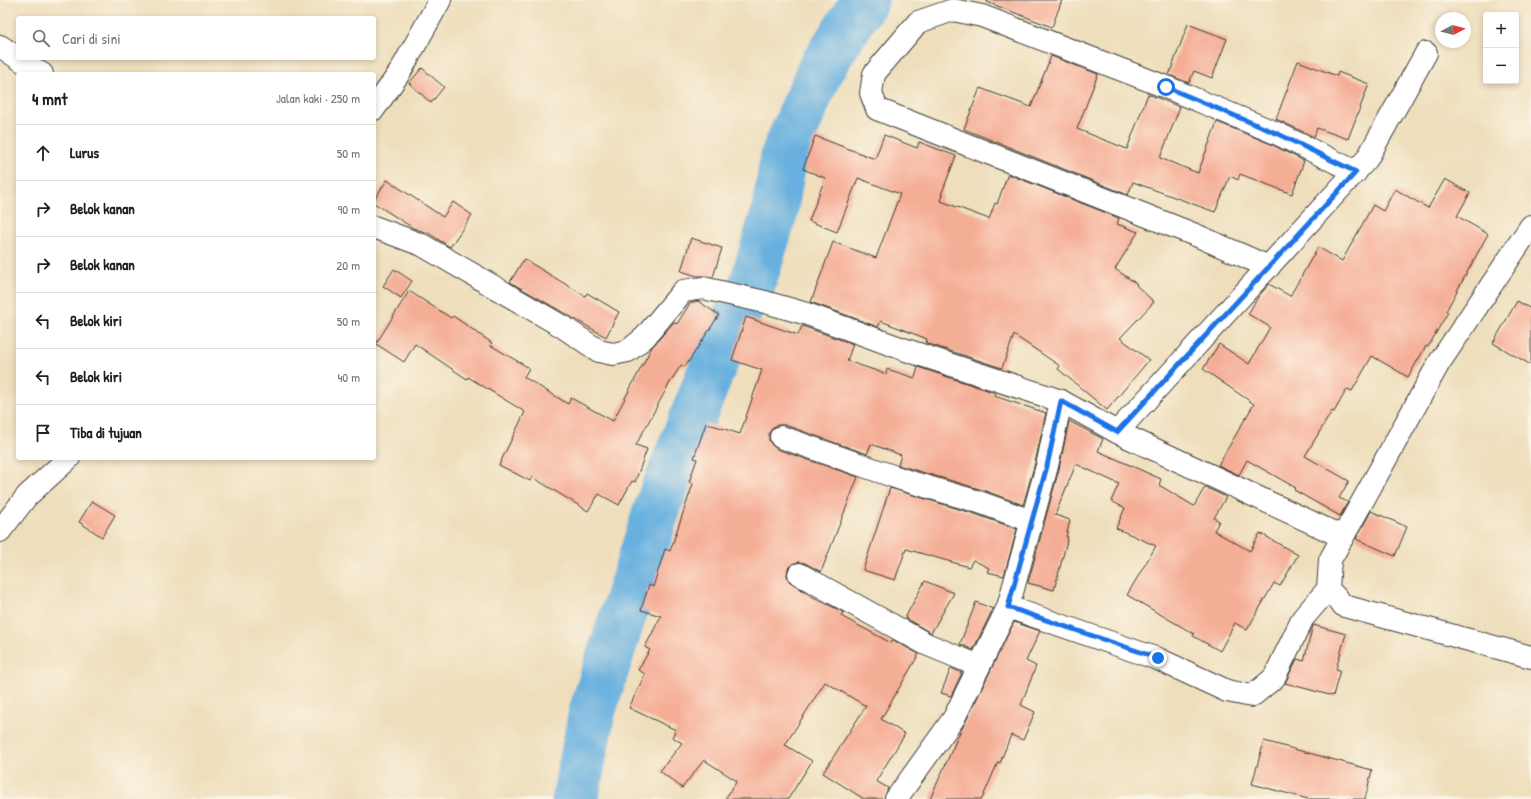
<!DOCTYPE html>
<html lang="id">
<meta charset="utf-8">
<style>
body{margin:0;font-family:"Patrick Hand",sans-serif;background:#f6f6f6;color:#202124}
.controls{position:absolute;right:12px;top:12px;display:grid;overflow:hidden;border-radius:4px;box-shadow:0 2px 6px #0003}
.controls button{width:36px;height:36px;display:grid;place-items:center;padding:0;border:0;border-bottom:1px solid #e0e0e0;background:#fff;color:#202124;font:20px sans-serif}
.compass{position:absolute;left:1435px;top:12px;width:36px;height:36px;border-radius:50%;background:#fff;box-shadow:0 2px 6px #0003;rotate:83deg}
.stop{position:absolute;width:12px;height:12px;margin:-9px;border:3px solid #1a73e8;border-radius:50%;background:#fff}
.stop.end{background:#1a73e8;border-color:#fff;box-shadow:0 1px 4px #0008}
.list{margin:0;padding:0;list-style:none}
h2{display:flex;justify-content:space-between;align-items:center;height:52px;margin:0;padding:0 16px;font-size:17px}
h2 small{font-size:13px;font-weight:400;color:#757577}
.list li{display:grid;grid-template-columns:26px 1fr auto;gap:12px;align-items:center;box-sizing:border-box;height:56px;padding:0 16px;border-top:1px solid #e0e0e0}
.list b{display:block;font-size:15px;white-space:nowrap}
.list em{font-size:13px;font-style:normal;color:#757577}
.icon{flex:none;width:22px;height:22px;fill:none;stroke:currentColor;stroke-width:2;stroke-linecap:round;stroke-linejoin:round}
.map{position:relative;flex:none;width:1531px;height:799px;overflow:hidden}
.search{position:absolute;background:#fff;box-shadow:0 2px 6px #0003;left:16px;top:16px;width:360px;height:44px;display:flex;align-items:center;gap:10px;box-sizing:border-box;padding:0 14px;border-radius:4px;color:#757577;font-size:15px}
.panel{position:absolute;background:#fff;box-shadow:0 2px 6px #0003;left:16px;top:72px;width:360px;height:388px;border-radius:4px}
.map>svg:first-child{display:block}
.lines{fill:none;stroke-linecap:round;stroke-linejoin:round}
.river{stroke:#68b0df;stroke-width:47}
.building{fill:#f5ae96}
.minor-casing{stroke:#3c3934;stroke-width:24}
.minor{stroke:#fff;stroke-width:22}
.route{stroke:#1a73e8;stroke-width:5}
</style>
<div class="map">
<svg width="1531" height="799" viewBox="0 0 1531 799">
<rect width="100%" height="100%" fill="#fcf5e5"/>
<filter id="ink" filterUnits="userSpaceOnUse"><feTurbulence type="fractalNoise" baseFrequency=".025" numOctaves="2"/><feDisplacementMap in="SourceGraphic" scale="8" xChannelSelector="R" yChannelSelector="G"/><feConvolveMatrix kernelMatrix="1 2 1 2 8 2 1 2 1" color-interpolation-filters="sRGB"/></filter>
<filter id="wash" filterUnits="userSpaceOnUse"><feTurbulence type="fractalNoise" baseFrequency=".012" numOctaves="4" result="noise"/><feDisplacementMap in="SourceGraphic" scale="16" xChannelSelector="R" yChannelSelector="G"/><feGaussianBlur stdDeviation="0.9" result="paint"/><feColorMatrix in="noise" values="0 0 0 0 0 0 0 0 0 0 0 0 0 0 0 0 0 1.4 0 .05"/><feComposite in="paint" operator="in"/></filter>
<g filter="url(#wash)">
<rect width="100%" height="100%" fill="#eedebc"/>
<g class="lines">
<path class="river" d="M575,799L592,712L659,503L717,356L753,282L774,214L784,155L821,68L865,0"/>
</g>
<g id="blocks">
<g class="building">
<path d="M987,0H1062L1052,27L987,2Z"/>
<path d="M1188,24L1227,39L1212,78L1194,71L1189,83L1169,75Z"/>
<path d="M1051,56L1098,74L1077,129L1127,149L1148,94L1180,107L1160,158L1198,173L1217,122L1271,144L1304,161L1292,194L1240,174L1238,180L1230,176L1215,212L1133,182L1128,195L964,129L980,88L1031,107Z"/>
<path d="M1298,61L1337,76L1338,72L1369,84L1348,139L1317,128L1314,137L1276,119Z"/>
<path d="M422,68L444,87L431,103L409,83Z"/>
<path d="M884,135L917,148L919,142L956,156L941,195H943L941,201L989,219L995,203L997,204L1008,174L1119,218L1117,224L1138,232L1115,269L1137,284L1136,285L1154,302L1120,338L1149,360L1107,410L1058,369L1060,366L1014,335L1002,368L926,343L927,339L881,321L878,327L811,302L833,242L876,258L900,194L858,178L837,232L809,221L825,178L803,169L815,136L875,159Z"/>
<path d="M1445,179L1470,193L1457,216L1488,234L1446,311L1448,312L1428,347L1426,346L1408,377L1372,356L1352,391L1347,389L1334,412L1332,411L1305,456L1349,481L1339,498L1348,502L1340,516L1294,490L1296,488L1247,460L1239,475L1218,465L1254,404L1203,369L1219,344L1249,364L1270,327L1248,314L1258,297L1269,284L1290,296L1318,247L1342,261L1373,205L1383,211L1395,189L1428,208Z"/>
<path d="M387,180L443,217L453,202L472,215L450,247L428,233L413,228L374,203V200Z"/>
<path d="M691,238L722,248L713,277L705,276H697L681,271Z"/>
<path d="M524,259L585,296L587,293L619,312L606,337L510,282Z"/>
<path d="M394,269L412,281L401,298L383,286Z"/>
<path d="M409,291L451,318L453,316L492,343L490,345L529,368L524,377L568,404L571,398L613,421L652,347L674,322L677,324L690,303L698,301L719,315L685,367L681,365L669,384L636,445L647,449L635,482L632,481L619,505L599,494L588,511L532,477L530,481L499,465L525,412L468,377L467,379L415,344L404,362L376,344Z"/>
<path d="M1517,301L1531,309V365L1493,343Z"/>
<path d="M746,317L798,335L802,326L853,344L847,361L886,374L887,369L915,378L918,367L993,392L995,394L994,396L1046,413L1035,463L1023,505L983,490L898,465L901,455L871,444L867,454L785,425H778L773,427L769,433V440L772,445L777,449L858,477L821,572L805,563L798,562L792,564L788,568L787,575L789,581L811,596L843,612L841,616L891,643L893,640L919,654L881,719L905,734L876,781L888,788L884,799H864L823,773L866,706L825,682L785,745L812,761L788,799H725L737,781L704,760L682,788L660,771L682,743L672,737L676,730L629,708L645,674L638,670L650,650L645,647L661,616L641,610L649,585L653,587L665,549L670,551L693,484L689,482L697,459L694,458L706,423L740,434L762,370L732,360Z"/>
<path d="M1069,421L1103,439L1098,451L1161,479L1159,485L1194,506L1205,487L1226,497L1214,518L1219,521L1214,531L1250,551L1260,533L1298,555L1280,586L1274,583L1247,630L1235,623L1220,651L1193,636L1194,634L1127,595L1156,546L1116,528L1125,508L1111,501L1119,484L1076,464L1055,515L1070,520L1066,537H1068L1054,590L1028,583L1059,469Z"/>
<path d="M890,488L975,514L1017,529L1004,576L987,572L989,568L973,560L969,567L906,549L895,580L863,570Z"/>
<path d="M92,501L115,515L102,537L79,522Z"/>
<path d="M1371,511L1407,527L1395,556L1356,539Z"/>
<path d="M925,581L954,593L931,633L905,618Z"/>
<path d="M976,602L993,609L973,650L960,644Z"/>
<path d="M1014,622L1040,631L1026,661L1036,666L1021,705L1035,712L1023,740L1011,735L1000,763L998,762L982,799H930L960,732L965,723Z"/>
<path d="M1313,625L1346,634L1336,669L1340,670L1333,696L1285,683L1297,659L1304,661Z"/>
<path d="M951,668L962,673L951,696L941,693Z"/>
<path d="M1264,741L1372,770L1365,799H1308L1252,784Z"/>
</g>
</g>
</g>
<g filter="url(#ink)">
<use href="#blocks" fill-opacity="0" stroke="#3c3934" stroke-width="1"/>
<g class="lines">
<g class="minor-casing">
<g id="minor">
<path d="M0,46L42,74"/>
<path d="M374,109L400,72L440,0"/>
<path d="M1531,226L1439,363L1330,560L1328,589L1344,606L1531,657"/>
<path d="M374,227L422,245L563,327L599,351L613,354L628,351L645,337L683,291L703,288L765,302L807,314L903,349L1061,401L1117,432L1343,537"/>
<path d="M1269,267L1198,236L877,109L871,93L874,74L918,22L953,10L982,16L1166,87L1276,133L1356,172"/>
<path d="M1117,432L1367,159L1426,53"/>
<path d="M781,437L904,480L979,502L1031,521"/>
<path d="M0,531L27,496L69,458"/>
<path d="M799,574L926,644L979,666"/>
<path d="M1008,607L1158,659L1227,691L1252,696L1274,678L1303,618L1328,589"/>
<path d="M896,799L954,718L1008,607L1047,466L1061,401"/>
</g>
</g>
<use href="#minor" class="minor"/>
</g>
</g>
<g class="lines" filter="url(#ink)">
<path class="route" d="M1158,658L1008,607L1047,466L1061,401L1117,432L1356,172L1276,133L1166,87"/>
</g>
</svg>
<div class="controls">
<button>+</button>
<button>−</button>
</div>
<svg class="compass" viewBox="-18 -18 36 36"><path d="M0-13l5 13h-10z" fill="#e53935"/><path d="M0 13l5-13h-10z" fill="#757577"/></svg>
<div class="stop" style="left:1166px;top:87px"></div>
<div class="stop end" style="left:1158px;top:658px"></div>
<div class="search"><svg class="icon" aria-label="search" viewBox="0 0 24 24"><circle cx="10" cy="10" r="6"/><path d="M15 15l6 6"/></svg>Cari di sini</div>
<section class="panel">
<h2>4 mnt<small>Jalan kaki · 250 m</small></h2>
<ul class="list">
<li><svg class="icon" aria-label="ahead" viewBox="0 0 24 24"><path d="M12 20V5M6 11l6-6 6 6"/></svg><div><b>Lurus</b></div><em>50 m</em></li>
<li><svg class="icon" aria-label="right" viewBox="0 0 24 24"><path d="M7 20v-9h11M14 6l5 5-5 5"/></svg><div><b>Belok kanan</b></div><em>90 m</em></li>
<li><svg class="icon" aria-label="right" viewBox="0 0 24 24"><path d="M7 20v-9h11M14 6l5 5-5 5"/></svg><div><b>Belok kanan</b></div><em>20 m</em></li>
<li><svg class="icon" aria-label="left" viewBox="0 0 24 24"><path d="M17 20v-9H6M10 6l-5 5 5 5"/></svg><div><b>Belok kiri</b></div><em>50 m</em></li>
<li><svg class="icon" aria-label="left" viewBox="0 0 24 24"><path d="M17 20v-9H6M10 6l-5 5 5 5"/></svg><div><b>Belok kiri</b></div><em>40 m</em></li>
<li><svg class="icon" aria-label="arrive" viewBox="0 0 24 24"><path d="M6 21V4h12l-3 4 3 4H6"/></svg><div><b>Tiba di tujuan</b></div></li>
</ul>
</section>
</div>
